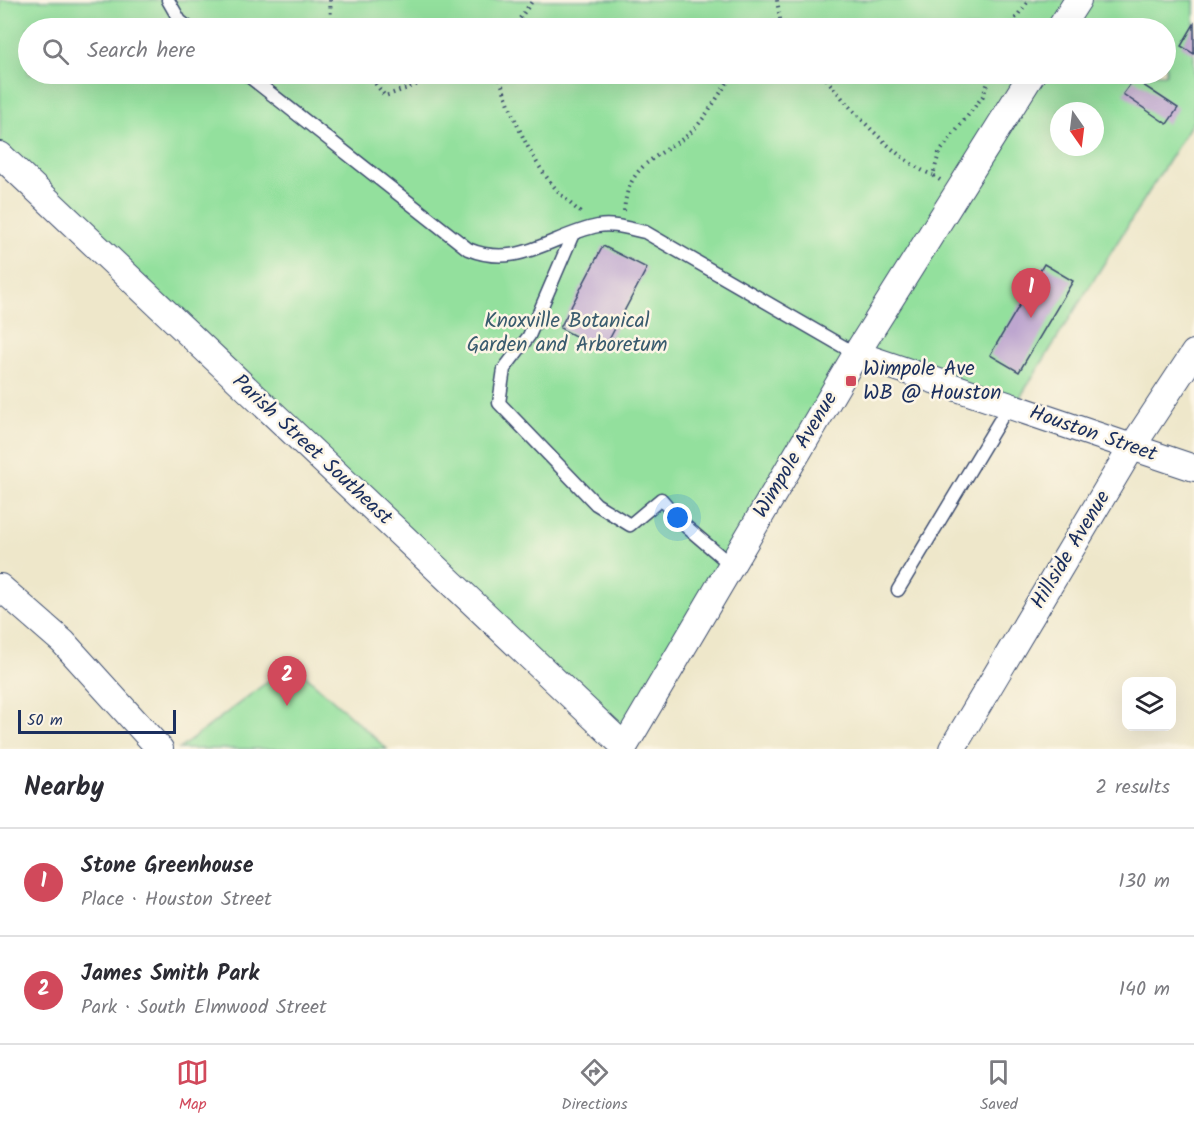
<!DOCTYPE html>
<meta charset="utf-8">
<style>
body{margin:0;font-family:Kalam,sans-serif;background:#f7f7f7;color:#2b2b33}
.controls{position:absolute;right:18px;bottom:18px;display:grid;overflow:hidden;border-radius:12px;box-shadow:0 6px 24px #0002}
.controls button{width:54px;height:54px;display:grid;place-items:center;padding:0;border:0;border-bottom:2px solid #e1e1e2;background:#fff;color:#2b2b33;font:30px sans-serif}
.compass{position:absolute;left:1050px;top:102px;width:54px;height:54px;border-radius:50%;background:#fff;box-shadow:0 6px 24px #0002;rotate:166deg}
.scale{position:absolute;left:18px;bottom:15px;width:158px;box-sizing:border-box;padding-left:6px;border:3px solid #1b2f5e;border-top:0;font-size:16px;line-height:21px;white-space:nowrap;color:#1b2f5e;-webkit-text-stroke:4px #fcf5e5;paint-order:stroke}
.you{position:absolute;left:678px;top:518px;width:21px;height:21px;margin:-15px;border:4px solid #fff;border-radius:50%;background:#1a73e8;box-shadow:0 0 0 9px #1a73e833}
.badge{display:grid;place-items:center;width:39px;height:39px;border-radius:50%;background:#d1495b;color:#fff;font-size:20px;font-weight:700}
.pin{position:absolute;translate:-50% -50px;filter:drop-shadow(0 2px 3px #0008)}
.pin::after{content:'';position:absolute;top:32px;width:21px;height:18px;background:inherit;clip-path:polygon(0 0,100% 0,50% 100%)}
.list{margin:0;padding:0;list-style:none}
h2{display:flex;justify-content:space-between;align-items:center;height:78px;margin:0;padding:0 24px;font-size:26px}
h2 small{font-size:20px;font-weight:400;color:#7c7c81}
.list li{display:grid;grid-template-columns:39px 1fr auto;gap:18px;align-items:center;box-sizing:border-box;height:108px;padding:0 24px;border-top:2px solid #e1e1e2}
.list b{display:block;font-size:22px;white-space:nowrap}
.list p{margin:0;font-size:20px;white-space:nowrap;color:#7c7c81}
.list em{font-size:20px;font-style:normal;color:#7c7c81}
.icon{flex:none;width:33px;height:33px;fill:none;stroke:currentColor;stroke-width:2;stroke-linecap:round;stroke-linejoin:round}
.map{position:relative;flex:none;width:1194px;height:749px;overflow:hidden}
.search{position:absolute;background:#fff;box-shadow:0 6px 24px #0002;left:18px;right:18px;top:18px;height:66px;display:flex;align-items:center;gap:15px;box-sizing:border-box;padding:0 21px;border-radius:33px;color:#7c7c81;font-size:22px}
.sheet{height:294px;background:#fff}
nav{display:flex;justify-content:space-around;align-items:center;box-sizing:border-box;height:84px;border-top:2px solid #e1e1e2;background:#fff;font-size:16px;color:#7c7c81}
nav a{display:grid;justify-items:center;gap:3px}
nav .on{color:#d1495b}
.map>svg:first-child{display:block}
.green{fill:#93e09d;stroke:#57887e;stroke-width:1.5;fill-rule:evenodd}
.building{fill:#bda6cf}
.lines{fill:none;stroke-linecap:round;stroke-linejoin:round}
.service-casing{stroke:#3b4b6e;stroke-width:15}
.minor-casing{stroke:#3b4b6e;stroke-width:28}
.path{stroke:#3b4b6e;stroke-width:4;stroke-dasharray:1.5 4.5;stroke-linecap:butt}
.service{stroke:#fff;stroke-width:12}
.minor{stroke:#fff;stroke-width:26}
.poi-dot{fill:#d1495b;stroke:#fcf5e5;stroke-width:2}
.labels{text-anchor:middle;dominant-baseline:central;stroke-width:5;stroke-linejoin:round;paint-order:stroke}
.park-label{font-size:21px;fill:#395b6e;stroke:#fcf5e5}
.poi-label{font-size:21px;fill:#1b2f5e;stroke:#fcf5e5;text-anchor:start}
.street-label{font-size:21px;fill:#1b2f5e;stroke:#fcf5e5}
</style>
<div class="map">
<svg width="1194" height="749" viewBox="0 0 1194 749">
<rect width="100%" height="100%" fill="#fcf5e5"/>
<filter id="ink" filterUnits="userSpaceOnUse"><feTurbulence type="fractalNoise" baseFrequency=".0167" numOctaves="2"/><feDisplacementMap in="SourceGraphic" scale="12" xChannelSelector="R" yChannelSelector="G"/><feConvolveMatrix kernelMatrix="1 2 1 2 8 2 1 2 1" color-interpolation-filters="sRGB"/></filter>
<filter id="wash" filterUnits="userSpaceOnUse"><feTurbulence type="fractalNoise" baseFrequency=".008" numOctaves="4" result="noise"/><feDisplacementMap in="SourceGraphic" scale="24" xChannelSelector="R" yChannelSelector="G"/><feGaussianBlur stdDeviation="1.35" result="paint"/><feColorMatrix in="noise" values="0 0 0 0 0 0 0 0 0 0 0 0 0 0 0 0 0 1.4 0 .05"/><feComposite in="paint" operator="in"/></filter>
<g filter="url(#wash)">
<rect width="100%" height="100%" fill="#eee7ca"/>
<g class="green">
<path d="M0,0H1194V120L1014,407L856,354L624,746L0,155ZM28,28H1166V74H28ZM1059,111H1095V147H1059Z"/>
<path d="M292,663L387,749H179Z"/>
</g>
<g id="blocks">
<g class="building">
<path d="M1194,24V54L1181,46Z"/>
<path d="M1134,79L1178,108L1167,124L1123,94Z"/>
<path d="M603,246L647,268L603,351L560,328Z"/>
<path d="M1044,264L1073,281L1019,372L990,355Z"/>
</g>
</g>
</g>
<g filter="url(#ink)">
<use href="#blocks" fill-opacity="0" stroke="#3b4b6e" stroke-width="1.5"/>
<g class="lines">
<g class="service-casing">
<g id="service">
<path d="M168,0L180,21L189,28"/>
<path d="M246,74L468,249C518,270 552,235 598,226C613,223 630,229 645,232L856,354"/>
<path d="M572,236L529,336L504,369L499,403L596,504L630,525L661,499L683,524L731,565"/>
<path d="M898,590L1009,405"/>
</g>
</g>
<g class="minor-casing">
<g id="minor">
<path d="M1060,28L1078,0"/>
<path d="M0,155L624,746"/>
<path d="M856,354L1194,468"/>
<path d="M0,587L63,642L160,749"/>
<path d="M623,749L856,354L1032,74"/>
<path d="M952,749L1132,447L1194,353"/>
</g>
</g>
<g class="path">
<path d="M330,0L331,19L337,28"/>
<path d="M777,0L781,25"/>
<path d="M513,28L533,0"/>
<path d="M770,28L781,25L795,28"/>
<path d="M1008,28L1029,0"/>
<path d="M368,74L385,96L447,74"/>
<path d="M498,74C516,126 537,180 583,214"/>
<path d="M823,74C843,102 900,165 933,175"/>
<path d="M940,180L933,175L939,153L983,96L991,74"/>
<path d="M624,211C628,163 657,159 689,134C702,124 723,88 733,74"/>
</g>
<use href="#service" class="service"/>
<use href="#minor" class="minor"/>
</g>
</g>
<rect class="poi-dot" x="845" y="375" width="12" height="12" rx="3"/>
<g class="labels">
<g class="park-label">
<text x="567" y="321">Knoxville Botanical<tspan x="567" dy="24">Garden and Arboretum</tspan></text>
</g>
<g class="poi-label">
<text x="863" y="369">Wimpole Ave<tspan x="863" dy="24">WB @ Houston</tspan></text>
</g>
<g class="street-label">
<text transform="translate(1093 434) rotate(19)">Houston Street</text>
<text transform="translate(312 450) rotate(43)">Parish Street Southeast</text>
<text transform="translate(796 455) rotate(-59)">Wimpole Avenue</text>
<text transform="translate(1071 550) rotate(-59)">Hillside Avenue</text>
</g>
</g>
</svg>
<div class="controls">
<button><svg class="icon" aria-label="layers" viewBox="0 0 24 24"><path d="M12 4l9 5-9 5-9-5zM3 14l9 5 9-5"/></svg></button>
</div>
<svg class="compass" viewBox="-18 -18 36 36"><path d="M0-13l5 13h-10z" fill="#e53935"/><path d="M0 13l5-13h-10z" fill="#7c7c81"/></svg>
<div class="scale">50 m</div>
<div class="you"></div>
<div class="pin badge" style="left:1031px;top:318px">1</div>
<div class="pin badge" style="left:287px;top:706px">2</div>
<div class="search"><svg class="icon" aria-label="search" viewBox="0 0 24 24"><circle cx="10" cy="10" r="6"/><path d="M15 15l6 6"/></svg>Search here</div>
</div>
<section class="sheet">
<h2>Nearby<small>2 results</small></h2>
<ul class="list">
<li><span class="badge">1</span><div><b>Stone Greenhouse</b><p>Place · Houston Street</p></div><em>130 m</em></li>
<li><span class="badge">2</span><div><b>James Smith Park</b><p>Park · South Elmwood Street</p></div><em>140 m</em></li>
</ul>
</section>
<nav>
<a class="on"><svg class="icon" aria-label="map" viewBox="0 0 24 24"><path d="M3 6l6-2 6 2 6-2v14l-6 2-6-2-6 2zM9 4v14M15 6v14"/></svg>Map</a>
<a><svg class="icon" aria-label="directions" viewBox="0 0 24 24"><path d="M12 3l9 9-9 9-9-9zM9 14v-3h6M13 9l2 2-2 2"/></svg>Directions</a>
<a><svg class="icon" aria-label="saved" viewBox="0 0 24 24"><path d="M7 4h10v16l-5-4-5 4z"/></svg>Saved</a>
</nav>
